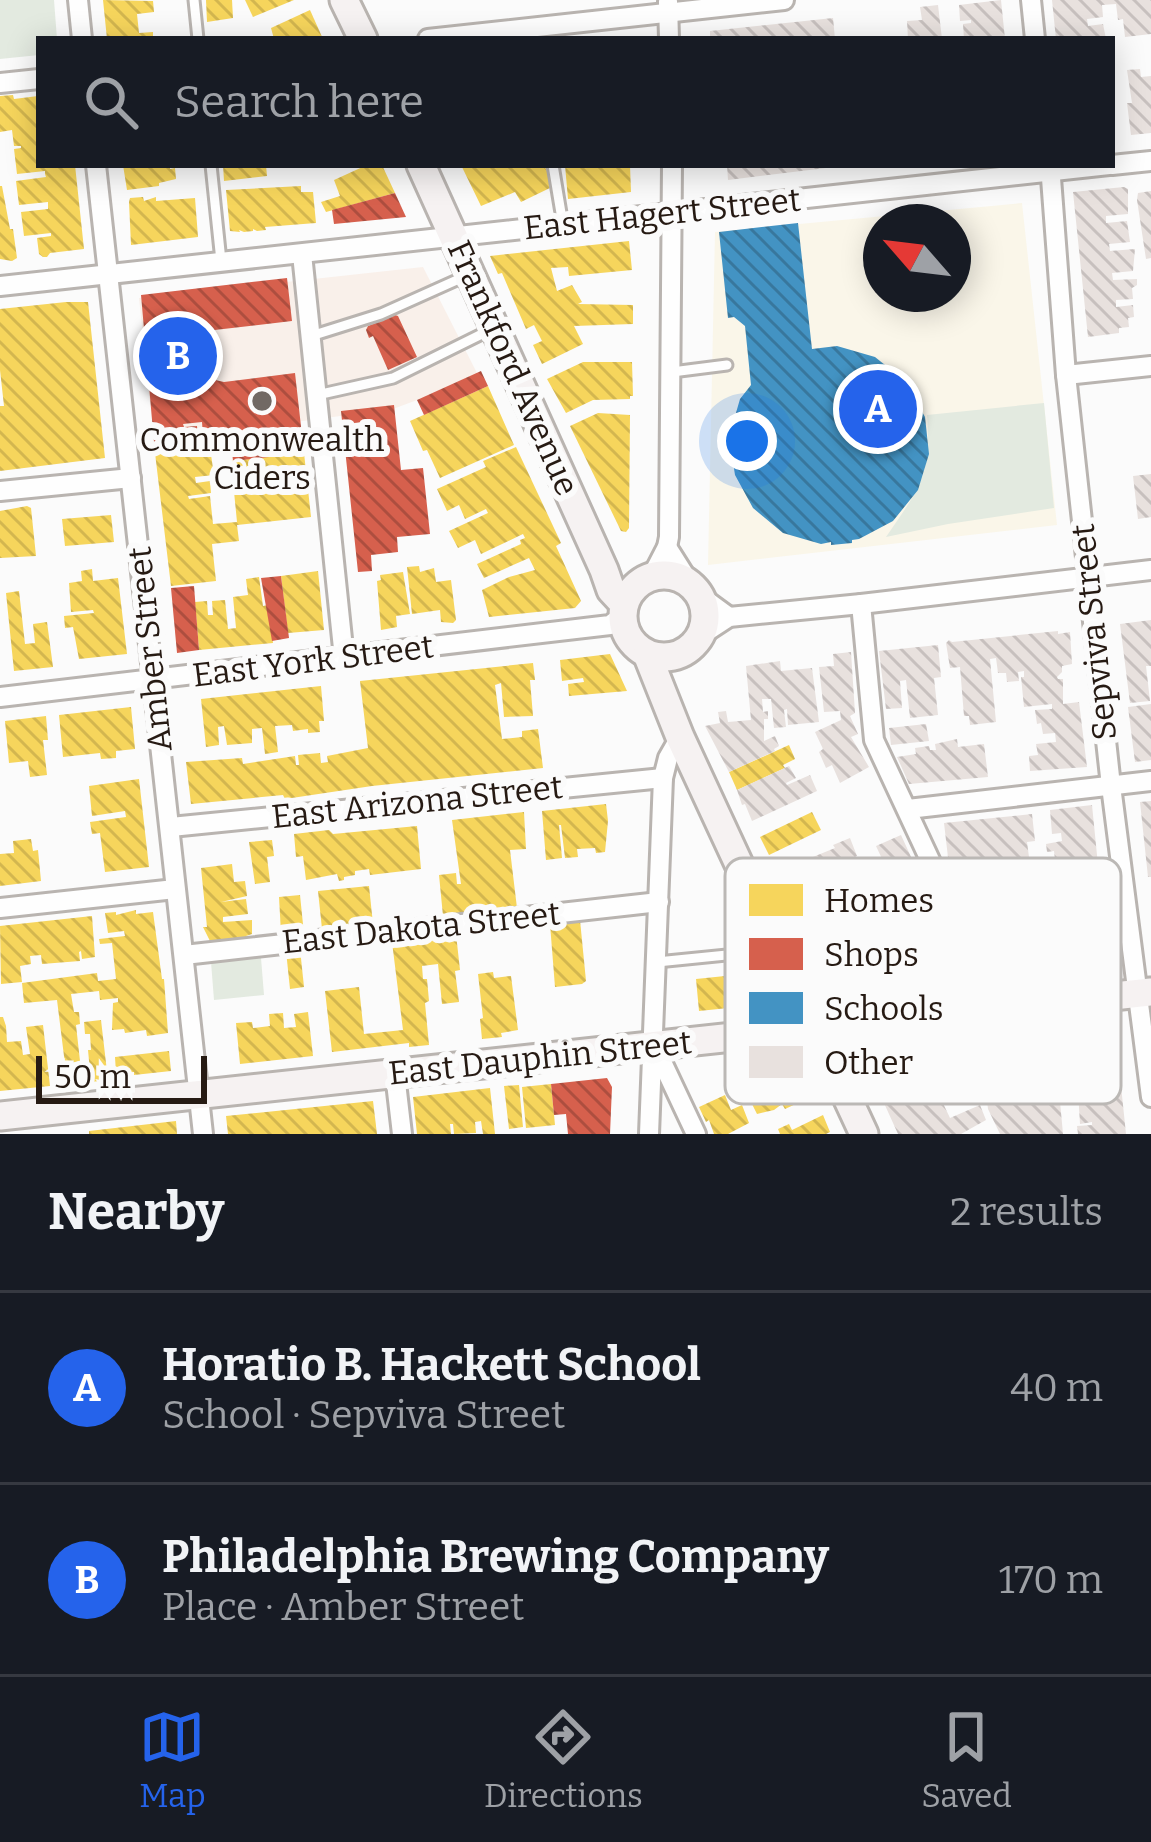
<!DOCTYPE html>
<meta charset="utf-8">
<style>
body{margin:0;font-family:Bitter,serif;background:#242831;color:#f1f3f6}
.compass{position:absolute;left:863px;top:204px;width:108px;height:108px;border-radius:50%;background:#171b24;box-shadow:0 6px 30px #0003;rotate:298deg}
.scale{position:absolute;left:36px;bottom:30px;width:171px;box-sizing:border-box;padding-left:12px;border:6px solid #261a13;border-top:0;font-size:33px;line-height:42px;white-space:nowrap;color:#261a13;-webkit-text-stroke:9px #fbfbfb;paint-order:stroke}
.you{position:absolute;left:747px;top:441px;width:42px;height:42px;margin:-30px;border:9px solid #fff;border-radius:50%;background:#1a73e8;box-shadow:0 0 0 18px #1a73e833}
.badge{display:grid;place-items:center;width:78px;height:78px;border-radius:50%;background:#2563eb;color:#fff;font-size:39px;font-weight:700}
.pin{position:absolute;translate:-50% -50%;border:6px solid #fff;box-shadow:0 3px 12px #0006}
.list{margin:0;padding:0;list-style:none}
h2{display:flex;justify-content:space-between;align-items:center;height:156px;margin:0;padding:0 48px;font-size:51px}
h2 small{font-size:39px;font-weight:400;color:#9ea1a6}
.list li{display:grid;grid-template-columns:78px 1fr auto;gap:36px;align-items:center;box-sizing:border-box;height:192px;padding:0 48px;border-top:3px solid #363941}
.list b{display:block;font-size:45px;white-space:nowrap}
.list p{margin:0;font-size:39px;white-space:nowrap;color:#9ea1a6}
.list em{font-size:39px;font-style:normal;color:#9ea1a6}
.icon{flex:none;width:66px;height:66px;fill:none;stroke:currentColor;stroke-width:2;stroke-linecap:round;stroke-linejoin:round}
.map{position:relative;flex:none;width:1151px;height:1134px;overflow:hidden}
.search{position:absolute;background:#171b24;box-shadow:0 6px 30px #0003;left:36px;right:36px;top:36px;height:132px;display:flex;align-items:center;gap:30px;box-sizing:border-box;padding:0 42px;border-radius:0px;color:#9ea1a6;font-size:45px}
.sheet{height:540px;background:#171b24}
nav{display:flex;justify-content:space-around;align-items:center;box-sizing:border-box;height:168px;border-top:3px solid #363941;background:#171b24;font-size:33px;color:#9ea1a6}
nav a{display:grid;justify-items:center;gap:6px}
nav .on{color:#2563eb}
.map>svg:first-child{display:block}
.built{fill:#f9f0ea}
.education{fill:#faf6e9;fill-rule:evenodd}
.green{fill:#e3eae0}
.homes{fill:url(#homes-back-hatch)}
.shops{fill:url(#shops-back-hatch)}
.schools{fill:url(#schools-back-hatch)}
.building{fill:url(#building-back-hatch)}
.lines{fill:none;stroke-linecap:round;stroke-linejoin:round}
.lane-casing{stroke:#b9b4b0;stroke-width:15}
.street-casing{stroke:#b9b4b0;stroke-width:24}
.secondary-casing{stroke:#b9b4b0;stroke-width:33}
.lane{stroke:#fefefe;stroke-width:9}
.street{stroke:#fefefe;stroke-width:18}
.secondary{stroke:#f6f2f2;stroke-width:27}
.poi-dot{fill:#716964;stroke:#fbfbfb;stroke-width:4.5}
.labels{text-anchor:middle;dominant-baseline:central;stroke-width:12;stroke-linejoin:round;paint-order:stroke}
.street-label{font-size:33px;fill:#261a13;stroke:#fbfbfb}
.poi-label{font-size:33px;fill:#261a13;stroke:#fbfbfb}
.key{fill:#fbfbfb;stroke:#bbb8b5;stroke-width:3}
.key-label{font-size:33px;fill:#261a13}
</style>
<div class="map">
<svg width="1151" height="1134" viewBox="0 0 1151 1134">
<defs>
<pattern id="homes-back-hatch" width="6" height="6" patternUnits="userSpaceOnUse" patternTransform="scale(3)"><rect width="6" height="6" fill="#f6d55c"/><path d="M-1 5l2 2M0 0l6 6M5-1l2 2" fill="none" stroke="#d3b64f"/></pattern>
<pattern id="shops-back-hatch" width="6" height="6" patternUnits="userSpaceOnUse" patternTransform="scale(3)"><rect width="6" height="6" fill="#d6604d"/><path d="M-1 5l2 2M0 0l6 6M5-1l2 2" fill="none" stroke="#ad4e3f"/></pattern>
<pattern id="schools-back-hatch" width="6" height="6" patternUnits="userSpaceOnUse" patternTransform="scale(3)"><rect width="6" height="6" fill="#4393c3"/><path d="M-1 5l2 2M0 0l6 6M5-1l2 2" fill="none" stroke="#38779d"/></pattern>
<pattern id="building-back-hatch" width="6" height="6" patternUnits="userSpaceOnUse" patternTransform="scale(3)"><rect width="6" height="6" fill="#e8e1de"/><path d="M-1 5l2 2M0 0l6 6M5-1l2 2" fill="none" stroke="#c7c0be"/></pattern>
</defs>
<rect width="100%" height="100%" fill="#fbfbfb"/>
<path class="built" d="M423,267L479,377L393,409L154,441L139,298Z"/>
<path class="education" d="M1022,203L1057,525L708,565L715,232ZM881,222H953V294H881Z"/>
<g class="green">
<path d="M0,0H54L57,39H39V55L0,59Z"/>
<path d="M1044,403L1054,508L948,524L886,537C918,490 932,476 927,415Z"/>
<path d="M261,958L264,995L214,1000L211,962Z"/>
</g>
<g class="homes">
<path d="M103,0L153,1L154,12L137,14L139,33L153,32V39H107Z"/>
<path d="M206,0H232L233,18L207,22Z"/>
<path d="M245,0H294L253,17Z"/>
<path d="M310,10L323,39H274L271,28Z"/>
<path d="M13,95L14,99L38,96L39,165H75L84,249L50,253L47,257H43L39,254L37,238L51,236V233L24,236L21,212L48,209V202L19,205L16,181L46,177L45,174V171L17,174L14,149L21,148V146H14L12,130L0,132V96Z"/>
<path d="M123,165H170V169L175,168L176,179L159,183V186L127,190Z"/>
<path d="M223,165H266L267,176L224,181Z"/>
<path d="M367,165H382L395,193L326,212L321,202L340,196L334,180Z"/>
<path d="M461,165H544L554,186L521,202L515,192L481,206Z"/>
<path d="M565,165H630L631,192L568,199Z"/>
<path d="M0,186H2L10,229H13L17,258L12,261L0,259Z"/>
<path d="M301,186V192H313L316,223L265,227L266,230L257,231L253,229V231L244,232L239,230L240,232L230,231L226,190Z"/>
<path d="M143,197L144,201L156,197V201L195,198L198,237L131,245L129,202L130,198Z"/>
<path d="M629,241L632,270L569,276L568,267L551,268L557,291L572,285L582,302L578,304L633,305V324L574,326L583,344L542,364L533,345L542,341L534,325L526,329L502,273L498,274L490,256Z"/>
<path d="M66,302H88L105,458L0,471V406H4L0,370V309Z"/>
<path d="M583,362H632L633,396H630V399L593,400L566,413L547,379Z"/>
<path d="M488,386L514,445L440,478L427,450L423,451L410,421Z"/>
<path d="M598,413L630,415L629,528L626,532L621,531L570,426Z"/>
<path d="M516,447L561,543L556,546L581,601L575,608L489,617L482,590L509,577L535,570L529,558L484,578L477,564L521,544L520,540L525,538L523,534L481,554L475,540L458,548L449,531L488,513L486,509L465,519L459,505L447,511L437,489L486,467L483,461Z"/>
<path d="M210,448L214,475L195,477L196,483L210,481L211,493L188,496L189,499L210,496L213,524L237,522L231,461L304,453L311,517L237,525L239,541L212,544L216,581L171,586L155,453Z"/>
<path d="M27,506L31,508L36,556L0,558V511Z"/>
<path d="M111,515L114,542L65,546L62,519Z"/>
<path d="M419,566L420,572L434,568L436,582L451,580L456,620L453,623L441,622L440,610L412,614L407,567Z"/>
<path d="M92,569L93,581L118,578L127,654L79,659L73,627L65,628L64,616L94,613L93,610L71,612L69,583L82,581L81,571Z"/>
<path d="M318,571L324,630L288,633L281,576Z"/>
<path d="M403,572L410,614L396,616L397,627L381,630L377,581L381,580L380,575Z"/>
<path d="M259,577L263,606L268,605L273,643L199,650L195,602L207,601L208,615H213L212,601L225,600L228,629L236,628L233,597L248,595L246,579Z"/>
<path d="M19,591L25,644L35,643L33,624L47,622L53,667L14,671L6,593Z"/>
<path d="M610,654L627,691L569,696L568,684L584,682L583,678L562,681L560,660Z"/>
<path d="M533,663L535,680H530L533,716L504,717L501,683L495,685L502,739L522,737V731L538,729L543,768L372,786L285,799L283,795L191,804L186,762L242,758L243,764L295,756L296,765H299L298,755L320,753L321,763L328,762L327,756L368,748L360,681Z"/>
<path d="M321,686L324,721H319L320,732L308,733V729L293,731L292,725L275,726L278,752L265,754L262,728L252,729V743L227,745L224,726L218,727L219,745L206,747L201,699Z"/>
<path d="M131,707L135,749L116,751V758L101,759L100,753L63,757L59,715Z"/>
<path d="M46,716L48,740H43L47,775L30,777L28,761L9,763L5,721Z"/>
<path d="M789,745L795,759L783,765L785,768L737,790L729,772Z"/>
<path d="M139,779L149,867L105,872L100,833L92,834L90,822L126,817L125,811L92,816L89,786Z"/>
<path d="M606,804L608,821L605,852L596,853L595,848L577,849L578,857L565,858L561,825H559L562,858L546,860L542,811Z"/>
<path d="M524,812L526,849L510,850L517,908L443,916L439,875L456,873L457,884H461L452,820Z"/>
<path d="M812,812L821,830L769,855L760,837Z"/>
<path d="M417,826L421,869L370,875L369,869L355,871V875L344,877V880L339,881L337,874L306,880L303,856L296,857L294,834L329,830L333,834Z"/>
<path d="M31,839L33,851L38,850L41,881L0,886V854L14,853L13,841Z"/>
<path d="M272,840L274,856L267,857L270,882L255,884L249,842Z"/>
<path d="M232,864L234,882L245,881L247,896L221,902L246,899L248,914L223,917V922L252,920V934L246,936V940L210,941L203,927H207L201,868Z"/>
<path d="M369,886L373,924L322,929L318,891Z"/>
<path d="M300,895L304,934L281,933L279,897Z"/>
<path d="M136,910V914L153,912L162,979H164L168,1033L147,1036L146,1030L125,1033L124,1029L112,1030L113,1003L118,1002V998L100,1000L99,991L71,994L74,1012H79L80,1024L76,1025L80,1061L65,1064L57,1000L24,1003L22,983L97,973L98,981L116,979L112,943L100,944L99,939L125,936L124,931L108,933L105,913L116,912V915Z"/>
<path d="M92,916L95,957L82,959L81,951L79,952L80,961L42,964L41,955L30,956L31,964L20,966L22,982L1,984L0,926Z"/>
<path d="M580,920L586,981L582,984L555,987L550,924Z"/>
<path d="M456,934L460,970L455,971L459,1002L442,1004L438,964L422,966L423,979H427L429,1001L425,1003L429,1045L409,1047V1043L332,1052L325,991L359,987L364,1034L403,1030L392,942Z"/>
<path d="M300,949L304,987L290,989L286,951Z"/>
<path d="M493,972L494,978L511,976L518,1030L501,1033L502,1037L482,1039L480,1019L483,1018L478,974Z"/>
<path d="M754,973L757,1005L699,1011L696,979Z"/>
<path d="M308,1012L313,1056L240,1064L236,1023L252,1022L253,1028L270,1026L269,1014L283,1013L284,1028L296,1027L294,1014Z"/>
<path d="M0,1017H3L6,1026L7,1042L21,1041L23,1055L30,1054L26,1027L43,1025L50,1086L0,1091Z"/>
<path d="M101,1020L108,1080L91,1082L88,1050H91L90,1034H85L84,1022Z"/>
<path d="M169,1051L171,1071L134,1075V1072L116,1073L115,1057Z"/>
<path d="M797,1066L813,1096L785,1109L782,1104L774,1110L757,1114L750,1100L771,1091L770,1088L753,1097L748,1085Z"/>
<path d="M551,1084L555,1125L526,1128L522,1087Z"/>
<path d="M519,1085L523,1127L509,1129L504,1086Z"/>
<path d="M490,1088L495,1134H483L481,1121L475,1122L476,1133L454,1134L453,1124H450L451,1134H417L413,1097Z"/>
<path d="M725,1095L731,1110L742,1105L749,1123L728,1134H714L709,1120L706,1122L699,1107Z"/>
<path d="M373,1101L377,1134H228L226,1116Z"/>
<path d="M823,1115L830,1132L826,1134H780L778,1129L789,1124L792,1130Z"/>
<path d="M176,1121L177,1134H89V1131Z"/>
</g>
<g class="shops">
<path d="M395,193L406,217L334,224L332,210Z"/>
<path d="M287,278L292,321L206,331L211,379L224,382L295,373L304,453L233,461L230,433L203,436L202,422L183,424L184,427L197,426L198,437L154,442L141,295Z"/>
<path d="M395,315L398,316L417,357L388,370L373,336L369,338L366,330L368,326Z"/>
<path d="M481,371L488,386L424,415L417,400Z"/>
<path d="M394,405L401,470L423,468L430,534L397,537L398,552L371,555L372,571L358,572L341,411Z"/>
<path d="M281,576L289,638L272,641L261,578Z"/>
<path d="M194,586L199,650L177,653L171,588Z"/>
<path d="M607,1078L612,1087L610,1134H568L566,1114L554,1115L551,1084Z"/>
</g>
<path class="schools" d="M798,223L812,349L837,346L875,357L905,381L925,417L929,454L918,490L893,521L859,539L852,540V543L831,545V542L821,544L783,533L753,508L735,475L729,437L740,399L751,385L745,326L734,317L728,318L719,232Z"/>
<g class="building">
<path d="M1001,0L1005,39H964L963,24L971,23V20L960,21L959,5Z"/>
<path d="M1052,0H1151V34L1125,37L1123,19L1118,20L1116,4L1102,5L1103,17L1087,19L1088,26L1103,24L1106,39H1056Z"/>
<path d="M938,5L942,39H908L907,21L922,20L920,7Z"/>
<path d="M833,18L835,39H710V31Z"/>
<path d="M1140,69L1141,77L1151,76V133L1131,135L1127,103H1132L1127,70Z"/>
<path d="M727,165H825L826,168L728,180Z"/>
<path d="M1124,187L1128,189V214L1106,216V223L1127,221L1130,242L1109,244L1110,251L1135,249L1133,271L1112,273L1113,280L1137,279V285L1132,288L1133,299L1116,300V307L1133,305L1134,317L1128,318L1129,327L1119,328V333L1088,337L1073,192Z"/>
<path d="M1151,191V258L1146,259L1137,200L1138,193Z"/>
<path d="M1151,474V517L1138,519L1133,476Z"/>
<path d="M1151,620V666H1146L1150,701L1130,703L1120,624Z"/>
<path d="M1058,631V634L1070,632L1072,664L1062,666V672L1057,677L1058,679H1063V704L1079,702L1087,767L1030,771L1029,756L1038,755L1036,744L1056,742L1055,733L1043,734L1041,723L1037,724L1035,710L1052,709V704L1024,707L1021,677H1024V671L1018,672L1019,681L1007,682L1006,673H998L996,658L990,659L996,722L970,725L969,716H964L960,667L950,668L946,643L949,640L952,642Z"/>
<path d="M938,645L941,677L934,678L938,715L910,718L906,680L900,681L902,708L886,709L879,651Z"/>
<path d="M851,652L855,713L850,716L858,734L851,737L869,767L840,783L832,765L826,768L819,752L823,749L815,732L841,720L840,711L824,712L819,667L834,666L833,654Z"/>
<path d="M780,661L781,671L812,668L819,722L788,725L787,709L784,710L786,727L774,728L771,699H762L763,712L768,711V719H764V741L775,736L779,746L774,749L775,751L729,772L705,726L720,723L718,712L726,711L728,722L751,720L746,666Z"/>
<path d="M1151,704V760L1135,762L1128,707Z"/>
<path d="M926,724L929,741L891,745L889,728Z"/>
<path d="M957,739L958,747L984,744L988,777L909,784L897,757L916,754L915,748L929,746L930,750H936L935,744Z"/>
<path d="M789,766L796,778L786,783L787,785L810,775L817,791L752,821L745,804L742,805L737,790Z"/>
<path d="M1151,801V877H1148L1140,802Z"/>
<path d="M1092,805L1103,915L1061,918L1060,904H1056V896H1062L1061,891H1068L1067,885L1044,887V878H1050L1049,865L1065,863L1064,859L1055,860L1054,851L1047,852L1046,844L1062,841L1061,833L1052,834L1050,810Z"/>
<path d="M1032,814L1035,841L1027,842L1029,857L1016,858L1017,862L962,868L961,864L949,866L944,823Z"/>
<path d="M901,835L917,870L914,874L916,873L921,883L919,884L920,888L891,902L883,886L887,884L884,878L876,882L872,873L880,870L879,866L884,863L876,846Z"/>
<path d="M850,838L857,856L784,889L776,872L835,848L833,845Z"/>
<path d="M1114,1018L1126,1134H1078L1077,1126L1092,1125V1122L1080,1124L1077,1075H1071L1069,1050L1077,1049L1076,1037L1063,1038L1061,1024Z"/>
<path d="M1053,1027L1063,1134H1000L988,1109L978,1035Z"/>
<path d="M975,1036L978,1066H973L975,1085L963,1086L962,1079L946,1081L945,1069H942L943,1077L931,1078L950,1118L980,1105L986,1120L961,1134H898L865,1061L861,1059L868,1046Z"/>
</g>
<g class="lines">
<g class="lane-casing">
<g id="lane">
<path d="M194,0L198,39"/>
<path d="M211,165L221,261"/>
<path d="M553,165L563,225"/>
<path d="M311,336L381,314L468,275"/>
<path d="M672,372L727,365"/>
<path d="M317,395L393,378L490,330"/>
<path d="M657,962L776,950"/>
</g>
</g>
<g class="street-casing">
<g id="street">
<path d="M78,0L82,39"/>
<path d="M1031,0L1035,39"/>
<path d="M668,2L669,39"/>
<path d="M428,39L784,0"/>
<path d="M0,83L39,79"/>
<path d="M96,165L203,1134"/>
<path d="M1050,165L1066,375L1111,786L1151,1097"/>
<path d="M1112,165L1151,161"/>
<path d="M302,254L344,658"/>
<path d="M0,286L1109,165"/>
<path d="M1066,375L1151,366"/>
<path d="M0,491L131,478"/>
<path d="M667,547L691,585"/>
<path d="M652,576L667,547L669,537L672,165"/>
<path d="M699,595L729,617"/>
<path d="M861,604L874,740L999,1008"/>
<path d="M700,636L729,617L861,604L1151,570"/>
<path d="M0,697L610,625L622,616"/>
<path d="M908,809L1151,781"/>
<path d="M171,827L663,778"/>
<path d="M0,908L175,889"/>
<path d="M184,955L659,902"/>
<path d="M656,1049L696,1134"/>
<path d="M395,1074L402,1134"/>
<path d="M649,1134L663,778L668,758L680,737"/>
</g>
</g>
<g class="secondary-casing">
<g id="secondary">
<path d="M344,0L363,39"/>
<path d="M421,165L604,570L611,590L624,604"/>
<circle cx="664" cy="616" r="41"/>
<path d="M647,654L680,737L864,1134"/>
<path d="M0,1116L1151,992"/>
</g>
</g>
<use href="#lane" class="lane"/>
<use href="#street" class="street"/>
<use href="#secondary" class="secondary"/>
</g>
<circle class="poi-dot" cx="262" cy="401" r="12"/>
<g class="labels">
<g class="street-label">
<text transform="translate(662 214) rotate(-6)">East Hagert Street</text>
<text transform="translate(513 368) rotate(66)">Frankford Avenue</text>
<text transform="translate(1094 632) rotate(-96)">Sepviva Street</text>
<text transform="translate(150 649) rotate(-96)">Amber Street</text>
<text transform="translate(313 661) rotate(-7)">East York Street</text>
<text transform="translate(417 802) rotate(-6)">East Arizona Street</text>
<text transform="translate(421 928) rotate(-6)">East Dakota Street</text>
<text transform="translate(540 1058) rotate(-6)">East Dauphin Street</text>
</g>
<g class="poi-label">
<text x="262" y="440">Commonwealth<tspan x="262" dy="38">Ciders</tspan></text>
</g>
</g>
<rect x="725" y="858" width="396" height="246" rx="18" class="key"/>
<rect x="749" y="884" width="54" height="32" fill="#f6d55c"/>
<rect x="749" y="938" width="54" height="32" fill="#d6604d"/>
<rect x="749" y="992" width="54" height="32" fill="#4393c3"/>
<rect x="749" y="1046" width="54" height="32" fill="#e8e1de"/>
<g class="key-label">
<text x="824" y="912">Homes</text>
<text x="824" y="966">Shops</text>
<text x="824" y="1020">Schools</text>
<text x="824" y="1074">Other</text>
</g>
</svg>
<svg class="compass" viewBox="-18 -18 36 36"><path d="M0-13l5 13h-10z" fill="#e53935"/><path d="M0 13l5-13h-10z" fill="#9ea1a6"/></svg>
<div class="scale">50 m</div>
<div class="you"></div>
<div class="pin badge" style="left:878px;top:409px">A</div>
<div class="pin badge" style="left:178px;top:356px">B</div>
<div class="search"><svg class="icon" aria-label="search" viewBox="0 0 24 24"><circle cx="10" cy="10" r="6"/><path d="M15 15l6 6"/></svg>Search here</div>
</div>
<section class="sheet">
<h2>Nearby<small>2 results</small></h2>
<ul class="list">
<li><span class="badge">A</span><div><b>Horatio B. Hackett School</b><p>School · Sepviva Street</p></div><em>40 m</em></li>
<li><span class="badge">B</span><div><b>Philadelphia Brewing Company</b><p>Place · Amber Street</p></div><em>170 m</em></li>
</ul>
</section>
<nav>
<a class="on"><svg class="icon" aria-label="map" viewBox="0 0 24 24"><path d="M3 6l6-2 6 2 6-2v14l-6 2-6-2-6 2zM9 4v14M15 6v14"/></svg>Map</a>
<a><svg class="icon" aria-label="directions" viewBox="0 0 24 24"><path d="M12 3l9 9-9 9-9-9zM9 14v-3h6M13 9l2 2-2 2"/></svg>Directions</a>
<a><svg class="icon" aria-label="saved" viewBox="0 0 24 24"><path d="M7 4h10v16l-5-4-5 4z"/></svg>Saved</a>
</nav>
